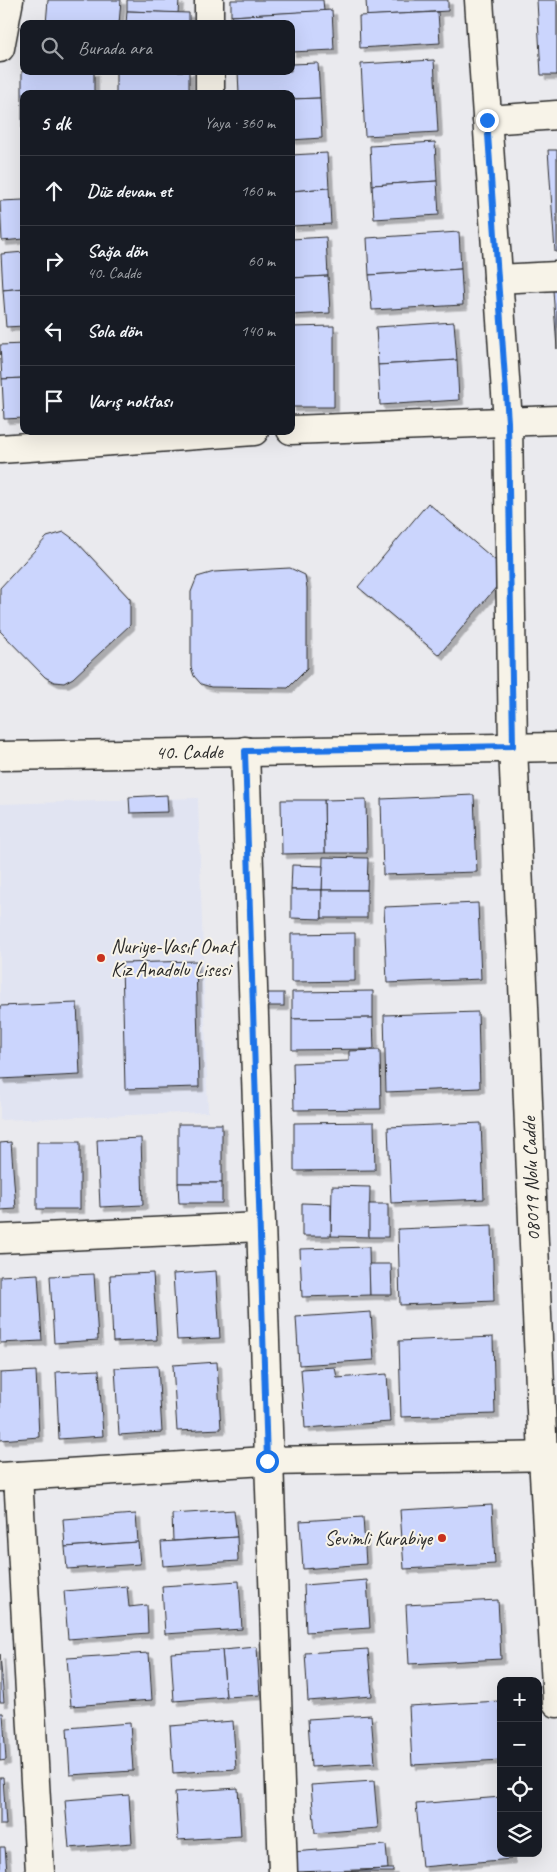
<!DOCTYPE html>
<html lang="tr">
<meta charset="utf-8">
<style>
body{margin:0;font-family:Caveat,sans-serif;background:#242831;color:#f1f3f6}
.controls{position:absolute;right:15px;bottom:15px;display:grid;overflow:hidden;border-radius:10px;box-shadow:0 5px 20px #0002}
.controls button{width:45px;height:45px;display:grid;place-items:center;padding:0;border:0;border-bottom:1px solid #363941;background:#171b24;color:#f1f3f6;font:25px sans-serif}
.stop{position:absolute;width:15px;height:15px;margin:-11px;border:4px solid #1a73e8;border-radius:50%;background:#fff}
.stop.end{background:#1a73e8;border-color:#fff;box-shadow:0 1px 5px #0008}
.list{margin:0;padding:0;list-style:none}
h2{display:flex;justify-content:space-between;align-items:center;height:65px;margin:0;padding:0 20px;font-size:21px}
h2 small{font-size:16px;font-weight:400;color:#9ea1a6}
.list li{display:grid;grid-template-columns:32px 1fr auto;gap:15px;align-items:center;box-sizing:border-box;height:70px;padding:0 20px;border-top:1px solid #363941}
.list b{display:block;font-size:19px;white-space:nowrap}
.list p{margin:0;font-size:16px;white-space:nowrap;color:#9ea1a6}
.list em{font-size:16px;font-style:normal;color:#9ea1a6}
.icon{flex:none;width:28px;height:28px;fill:none;stroke:currentColor;stroke-width:2;stroke-linecap:round;stroke-linejoin:round}
.map{position:relative;flex:none;width:557px;height:1872px;overflow:hidden}
.search{position:absolute;background:#171b24;box-shadow:0 5px 20px #0002;left:20px;top:20px;width:275px;height:55px;display:flex;align-items:center;gap:12px;box-sizing:border-box;padding:0 18px;border-radius:10px;color:#9ea1a6;font-size:19px}
.panel{position:absolute;background:#171b24;box-shadow:0 5px 20px #0002;left:20px;top:90px;width:275px;height:345px;border-radius:10px}
.map>svg:first-child{display:block}
.built{fill:#e1e4f2}
.building{fill:#cbd5fd;stroke:#2b2b2b;filter:url(#shadow)}
.lines{fill:none;stroke-linecap:round;stroke-linejoin:round}
.minor-casing{stroke:#2b2b2b;stroke-width:31}
.minor{stroke:#f7f3e8;stroke-width:28}
.route{stroke:#1a73e8;stroke-width:6}
.poi-dot{fill:#c8321e;stroke:#f7f3e8;stroke-width:2}
.labels{text-anchor:middle;dominant-baseline:central;stroke-width:4;stroke-linejoin:round;paint-order:stroke}
.street-label{font-size:20px;fill:#2b2b2b;stroke:#f7f3e8}
.poi-label{font-size:20px;fill:#2b2b2b;stroke:#f7f3e8;text-anchor:start}
</style>
<div class="map">
<svg width="557" height="1872" viewBox="0 0 557 1872">
<defs>
<filter id="shadow"><feDropShadow dx="4.5" dy="4.5" stdDeviation="0" flood-color="#0004"/></filter>
</defs>
<rect width="100%" height="100%" fill="#eaeaee"/>
<filter id="ink" filterUnits="userSpaceOnUse"><feTurbulence type="fractalNoise" baseFrequency=".02" numOctaves="2"/><feDisplacementMap in="SourceGraphic" scale="10" xChannelSelector="R" yChannelSelector="G"/><feConvolveMatrix kernelMatrix="1 2 1 2 8 2 1 2 1" color-interpolation-filters="sRGB"/></filter>
<g filter="url(#ink)">
<path class="built" d="M198,798L208,1112L0,1120V804Z"/>
<g class="building">
<path d="M48,0H121L119,24H46Z"/>
<path d="M127,0H179L178,13L127,11Z"/>
<path d="M231,0H323L324,11L231,16Z"/>
<path d="M366,0H448V11L367,16Z"/>
<path d="M537,0H557V75H541Z"/>
<path d="M332,10L334,50L291,52V24H232L231,16Z"/>
<path d="M127,11L189,13V24H126Z"/>
<path d="M438,12L440,43L360,48L359,16Z"/>
<path d="M434,60L438,132L365,136L361,64Z"/>
<path d="M318,63L320,98L291,99V94H239L238,71H291V64Z"/>
<path d="M22,71H94V94H24V144H22Z"/>
<rect x="116" y="71" width="73" height="23"/>
<path d="M320,98L322,138L291,140V99Z"/>
<path d="M435,142L437,181L372,185L370,146Z"/>
<path d="M548,150H557V252H555Z"/>
<path d="M327,153L329,188L291,191V155Z"/>
<path d="M437,181L439,215L374,219L372,185Z"/>
<path d="M329,188L331,224L291,226V191Z"/>
<path d="M24,200V239L2,241L0,201Z"/>
<path d="M459,232L461,269L369,275L367,238Z"/>
<path d="M326,237L328,276L291,278V239Z"/>
<path d="M24,252V288L3,290L1,254Z"/>
<path d="M461,269L463,305L372,310L369,275Z"/>
<path d="M328,276L330,313L291,315V278Z"/>
<path d="M24,288V326L6,327L3,290Z"/>
<path d="M557,289V349L553,290Z"/>
<path d="M454,322L457,360L378,365L376,327Z"/>
<path d="M334,326V407H291V327Z"/>
<path d="M24,344V378L2,379L0,345Z"/>
<path d="M457,360L459,400L380,405L378,365Z"/>
<path d="M24,378V418L4,419L2,379Z"/>
<path d="M428,503L509,572L439,655L358,587Z"/>
<path d="M64,532L75,540L130,599V625L73,678L64,683L54,682L45,677L0,631V588L47,537Z"/>
<path d="M290,568L305,575L307,588V669L288,688L211,687L201,684L194,676L191,667V592L197,577L214,572Z"/>
<path d="M167,795L168,812L130,813L129,797Z"/>
<path d="M474,795L477,872L383,875L381,799Z"/>
<path d="M366,799L367,853H325L324,800Z"/>
<path d="M281,800H324L325,853L282,854Z"/>
<path d="M323,857L368,858L367,890H322Z"/>
<path d="M292,865L323,866L322,890H291Z"/>
<path d="M291,890H322V919L291,918Z"/>
<rect x="322" y="890" width="45" height="28"/>
<path d="M478,903L481,979L387,983L384,907Z"/>
<path d="M355,933V981L291,982V934Z"/>
<path d="M196,961L199,1087L125,1089L122,963Z"/>
<path d="M373,991V1018L292,1019V992Z"/>
<rect x="264" y="993" width="20" height="13"/>
<path d="M77,1003L80,1075L0,1079V1006Z"/>
<path d="M478,1012L480,1088L386,1092L384,1015Z"/>
<path d="M373,1018L374,1049L292,1050V1019Z"/>
<path d="M380,1050L381,1109L294,1110L293,1063L349,1061V1051Z"/>
<path d="M374,1122L375,1170L294,1171V1123Z"/>
<path d="M481,1123L484,1199L391,1203L388,1127Z"/>
<rect x="178" y="1124" width="44" height="59"/>
<path d="M141,1138L143,1205L100,1207L97,1140Z"/>
<path d="M11,1142L16,1209L0,1210V1143Z"/>
<rect x="37" y="1142" width="43" height="67"/>
<path d="M178,1183H222V1203H179Z"/>
<path d="M332,1186L370,1187L369,1237L331,1236Z"/>
<path d="M302,1203L331,1204V1236H302Z"/>
<rect x="369" y="1204" width="19" height="33"/>
<path d="M492,1225L494,1301L400,1305L398,1229Z"/>
<path d="M369,1247L370,1295L302,1297L300,1249Z"/>
<path d="M369,1264H391L392,1295H370Z"/>
<path d="M216,1271L220,1338L177,1340L173,1274Z"/>
<path d="M153,1273L157,1340L113,1342L110,1275Z"/>
<path d="M38,1274L42,1341L0,1343V1276Z"/>
<path d="M94,1274L98,1340L54,1343L50,1276Z"/>
<path d="M371,1312L374,1360L299,1365L296,1317Z"/>
<path d="M493,1337L495,1414L401,1417L399,1341Z"/>
<path d="M217,1362L221,1429L177,1431L173,1365Z"/>
<path d="M158,1366L162,1432L119,1435L115,1368Z"/>
<path d="M335,1367L337,1378L387,1374L390,1422L305,1428L301,1369Z"/>
<path d="M99,1370L103,1436L59,1439L56,1372Z"/>
<path d="M36,1371L39,1437L0,1440V1373Z"/>
<path d="M492,1505L495,1564L404,1569L400,1510Z"/>
<path d="M234,1510L237,1537L173,1541L172,1514Z"/>
<path d="M136,1514L138,1542L65,1547L63,1519Z"/>
<path d="M363,1517L366,1564L303,1569L300,1521Z"/>
<path d="M237,1537L238,1561L163,1566L161,1542Z"/>
<path d="M138,1542L140,1564L67,1569L65,1547Z"/>
<path d="M367,1580L370,1628L306,1632L304,1585Z"/>
<path d="M239,1581L242,1629L165,1634L162,1586Z"/>
<path d="M127,1586L129,1607L147,1605L148,1633L68,1639L64,1591Z"/>
<path d="M498,1600L501,1659L409,1664L406,1605Z"/>
<path d="M257,1647L260,1695L226,1697L222,1650Z"/>
<path d="M368,1649L372,1696L308,1701L305,1653Z"/>
<path d="M222,1650L226,1697L174,1701L171,1653Z"/>
<path d="M149,1653L152,1700L71,1706L67,1658Z"/>
<path d="M0,1654L4,1702H0Z"/>
<path d="M500,1701L501,1760L412,1765L409,1706Z"/>
<path d="M0,1713H3L6,1760L0,1761Z"/>
<path d="M371,1715L375,1763L311,1767L308,1719Z"/>
<path d="M233,1721L236,1769L173,1773L170,1726Z"/>
<path d="M130,1723L133,1771L70,1775L67,1728Z"/>
<path d="M0,1777H3L6,1825H0Z"/>
<path d="M374,1781L378,1828L315,1833L311,1785Z"/>
<path d="M238,1788L241,1836L178,1840L175,1792Z"/>
<path d="M129,1795L132,1843L69,1848L65,1800Z"/>
<path d="M501,1797V1853H511V1859L422,1867L416,1804Z"/>
<path d="M386,1845L388,1869L294,1872L292,1852Z"/>
<path d="M0,1847H5L7,1872H0Z"/>
<path d="M388,1869H393V1872H344Z"/>
</g>
<g class="lines">
<g class="minor-casing">
<g id="minor">
<path d="M209,0V24"/>
<path d="M479,0L508,422L513,746L543,1457L557,1703"/>
<path d="M0,48L9,0"/>
<path d="M210,71V94"/>
<path d="M487,120L557,115"/>
<path d="M498,279L557,276"/>
<path d="M291,430L557,420"/>
<path d="M0,449L254,431"/>
<path d="M245,751L283,1872"/>
<path d="M0,756L557,747"/>
<path d="M0,1239L260,1227"/>
<path d="M18,1476L40,1872"/>
<path d="M0,1477L267,1461L557,1456"/>
</g>
</g>
<use href="#minor" class="minor"/>
</g>
</g>
<g class="lines" filter="url(#ink)">
<path class="route" d="M267,1461L245,751L513,746L508,422L487,120"/>
</g>
<g class="poi-dot">
<circle cx="101" cy="958" r="5"/>
<circle cx="442" cy="1538" r="5"/>
</g>
<g class="labels">
<g class="street-label">
<text transform="translate(189 752) rotate(-1)">40. Cadde</text>
<text transform="translate(531 1179) rotate(-92)">08019 Nolu Cadde</text>
</g>
<g class="poi-label">
<text x="111" y="946">Nuriye-Vasıf Onat<tspan x="111" dy="23">Kız Anadolu Lisesi</tspan></text>
<text x="432" y="1538" text-anchor="end">Sevimli Kurabiye</text>
</g>
</g>
</svg>
<div class="controls">
<button>+</button>
<button>−</button>
<button><svg class="icon" aria-label="locate" viewBox="0 0 24 24"><circle cx="12" cy="12" r="6"/><path d="M12 2v4M12 18v4M2 12h4M18 12h4"/></svg></button>
<button><svg class="icon" aria-label="layers" viewBox="0 0 24 24"><path d="M12 4l9 5-9 5-9-5zM3 14l9 5 9-5"/></svg></button>
</div>
<div class="stop" style="left:267px;top:1461px"></div>
<div class="stop end" style="left:487px;top:120px"></div>
<div class="search"><svg class="icon" aria-label="search" viewBox="0 0 24 24"><circle cx="10" cy="10" r="6"/><path d="M15 15l6 6"/></svg>Burada ara</div>
<section class="panel">
<h2>5 dk<small>Yaya · 360 m</small></h2>
<ul class="list">
<li><svg class="icon" aria-label="ahead" viewBox="0 0 24 24"><path d="M12 20V5M6 11l6-6 6 6"/></svg><div><b>Düz devam et</b></div><em>160 m</em></li>
<li><svg class="icon" aria-label="right" viewBox="0 0 24 24"><path d="M7 20v-9h11M14 6l5 5-5 5"/></svg><div><b>Sağa dön</b><p>40. Cadde</p></div><em>60 m</em></li>
<li><svg class="icon" aria-label="left" viewBox="0 0 24 24"><path d="M17 20v-9H6M10 6l-5 5 5 5"/></svg><div><b>Sola dön</b></div><em>140 m</em></li>
<li><svg class="icon" aria-label="arrive" viewBox="0 0 24 24"><path d="M6 21V4h12l-3 4 3 4H6"/></svg><div><b>Varış noktası</b></div></li>
</ul>
</section>
</div>
